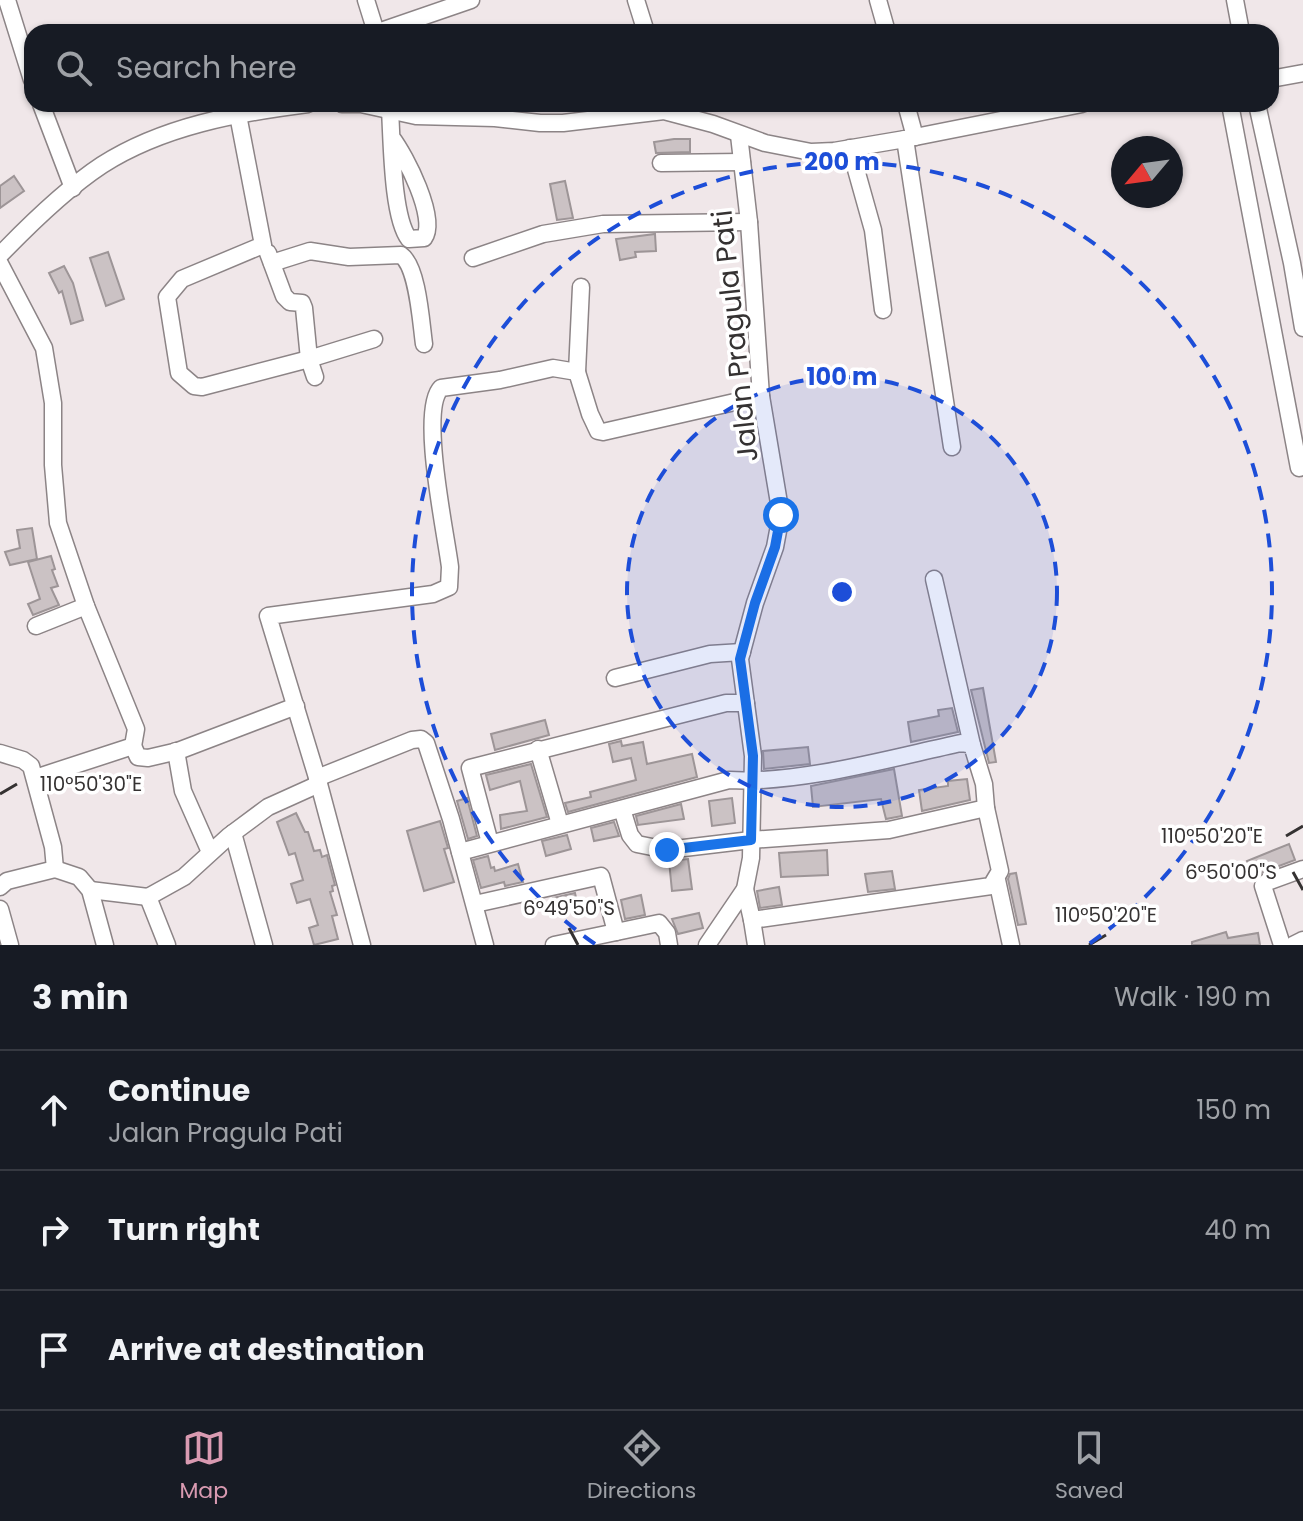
<!DOCTYPE html>
<meta charset="utf-8">
<style>
body{margin:0;font-family:Poppins,sans-serif;background:#242831;color:#f1f3f6}
.compass{position:absolute;left:1111px;top:136px;width:72px;height:72px;border-radius:50%;background:#171b24;box-shadow:0 2px 6px #0004;rotate:241deg}
.stop{position:absolute;width:24px;height:24px;margin:-18px;border:6px solid #1a73e8;border-radius:50%;background:#fff}
.stop.end{background:#1a73e8;border-color:#fff;box-shadow:0 2px 8px #0008}
.list{margin:0;padding:0;list-style:none}
h2{display:flex;justify-content:space-between;align-items:center;height:104px;margin:0;padding:0 32px;font-size:34px}
h2 small{font-size:26px;font-weight:400;color:#9ea1a6}
.list li{display:grid;grid-template-columns:52px 1fr auto;gap:24px;align-items:center;box-sizing:border-box;height:120px;padding:0 32px;border-top:2px solid #363941}
.list b{display:block;font-size:30px;white-space:nowrap}
.list p{margin:0;font-size:26px;white-space:nowrap;color:#9ea1a6}
.list em{font-size:26px;font-style:normal;color:#9ea1a6}
.icon{flex:none;width:44px;height:44px;fill:none;stroke:currentColor;stroke-width:2;stroke-linecap:round;stroke-linejoin:round}
.map{position:relative;flex:none;width:1303px;height:945px;overflow:hidden}
.search{position:absolute;background:#171b24;box-shadow:0 2px 6px #0004;left:24px;right:24px;top:24px;height:88px;display:flex;align-items:center;gap:20px;box-sizing:border-box;padding:0 28px;border-radius:24px;color:#9ea1a6;font-size:30px}
.sheet{height:464px;background:#171b24}
nav{display:flex;justify-content:space-around;align-items:center;box-sizing:border-box;height:112px;border-top:2px solid #363941;background:#171b24;font-size:22px;color:#9ea1a6}
nav a{display:grid;justify-items:center;gap:4px}
nav .on{color:#d99ab1}
.map>svg:first-child{display:block}
.building{fill:#cbc2c4;stroke:#9d9597;stroke-width:2}
.lines{fill:none;stroke-linecap:round;stroke-linejoin:round}
.minor-casing{stroke:#8c8486;stroke-width:19}
.minor{stroke:#fff;stroke-width:16}
.route{stroke:#1a73e8;stroke-width:10}
.ticks{fill:none;stroke:#353232;stroke-width:3}
.ring{fill:none;stroke:#1d4ed8;stroke-width:4;stroke-dasharray:14 10}
.labels{text-anchor:middle;dominant-baseline:central;stroke-width:7;stroke-linejoin:round;paint-order:stroke}
.street-label{font-size:28px;fill:#353232;stroke:#fff}
.ticks-label{font-size:20px;text-anchor:middle;fill:#353232;stroke:#fff;stroke-width:7;stroke-linejoin:round;paint-order:stroke}
.centre{fill:#1d4ed8;stroke:#fff;stroke-width:4}
.ring-label{font-size:24px;text-anchor:middle;font-weight:bold;fill:#1d4ed8;stroke:#fff;stroke-width:7;stroke-linejoin:round;paint-order:stroke}
</style>
<div class="map">
<svg width="1303" height="945" viewBox="0 0 1303 945">
<rect width="100%" height="100%" fill="#f0e7e9"/>
<g class="building">
<path d="M674,139H690V152L656,153L654,142Z"/>
<path d="M14,176L24,191L0,208V186Z"/>
<path d="M565,181L573,218L557,220L550,184Z"/>
<path d="M655,234L656,251L635,252L636,257L620,260L616,239Z"/>
<path d="M108,252L124,299L106,306L90,258Z"/>
<path d="M64,266L73,283L83,320L71,324L62,291L59,293L49,273Z"/>
<path d="M32,528L37,559L10,565L5,552L20,548L17,530Z"/>
<path d="M51,556L55,569L52,570L58,586L51,588L59,605L33,615L28,604L40,599L28,562Z"/>
<path d="M983,688L996,762L989,763L971,690Z"/>
<path d="M952,708L958,732L911,742L908,722L939,716L938,710Z"/>
<path d="M545,720L549,735L495,750L491,734Z"/>
<path d="M621,741L622,746L643,742L647,764L692,754L697,777L568,812L565,803L591,797L590,792L636,780L631,758L613,762L609,744Z"/>
<path d="M808,747L810,764L764,769L763,751Z"/>
<path d="M531,764L547,817L501,829L500,815L527,811L520,781L490,790L486,775Z"/>
<path d="M894,769L902,816L886,819L881,799L813,807L811,786Z"/>
<path d="M967,779L970,800L922,811L919,790L948,786V781Z"/>
<path d="M467,798L477,836L468,839L457,801Z"/>
<path d="M732,798L735,823L712,826L709,801Z"/>
<path d="M681,804L684,819L638,825L636,816Z"/>
<path d="M296,813L305,832H308L314,851L320,850L322,857L327,855L335,885L332,886L333,891L330,892L337,915L332,916L338,939L314,945L309,928L318,925L310,899L297,903L291,884L303,880L295,853L289,855L277,822Z"/>
<path d="M440,821L448,848L444,849L454,882L424,891L407,831Z"/>
<path d="M614,822L619,836L594,841L591,828Z"/>
<path d="M567,835L571,849L546,856L542,841Z"/>
<path d="M1289,844L1295,860L1263,872L1255,879L1247,861Z"/>
<path d="M827,850L828,875L781,877L779,853Z"/>
<path d="M488,856L491,868L494,867L495,871L518,864L523,882L505,886L504,882L481,888L473,860Z"/>
<path d="M688,859L692,889L672,891L669,861Z"/>
<path d="M892,871L895,889L868,892L865,874Z"/>
<path d="M1016,873L1026,924L1018,925L1008,879L1010,874Z"/>
<path d="M779,887L782,905L760,908L757,891Z"/>
<path d="M575,893L578,907L557,912L553,898Z"/>
<path d="M641,895L645,915L625,919L621,900Z"/>
<path d="M699,913L703,928L678,934L672,919Z"/>
<path d="M1226,932L1228,938L1258,933L1260,945H1192V942Z"/>
</g>
<g class="lines">
<g class="minor-casing">
<g id="minor">
<path d="M7,0L32,80"/>
<path d="M366,0L376,32"/>
<path d="M636,0L646,32"/>
<path d="M878,0L887,32"/>
<path d="M1235,0L1241,32"/>
<path d="M378,32L471,0"/>
<path d="M1271,79L1303,73"/>
<path d="M41,104L73,188"/>
<path d="M342,104H361L416,116L495,118L540,123H563L664,111L713,124L765,143L811,152L834,151L905,139L1082,104"/>
<path d="M906,104L915,137"/>
<path d="M1230,104L1299,468"/>
<path d="M1257,104L1292,263L1303,328"/>
<path d="M390,110C392,141 392,217 409,239L424,238C438,219 405,155 392,138"/>
<path d="M238,115L263,245L182,279L167,297L179,373L194,386L202,387L309,359L374,339"/>
<path d="M905,139L952,447"/>
<path d="M850,148L873,230L883,310"/>
<path d="M661,163L742,162"/>
<path d="M268,253L284,296L290,302L302,303L304,308L309,359L315,377"/>
<path d="M0,255C29,225 67,188 102,165C163,126 237,113 308,104"/>
<path d="M473,258L543,234L603,224L749,222"/>
<path d="M272,263L310,251L349,257L401,255C418,267 421,323 424,344"/>
<path d="M0,264L44,348L53,403V465L58,523L86,606L136,729L133,746L35,778"/>
<path d="M577,372L581,287"/>
<path d="M934,579L972,745"/>
<path d="M36,626L86,606"/>
<path d="M615,678L710,654L742,652"/>
<path d="M133,746L138,757L148,758L178,751L296,706"/>
<path d="M538,749L560,824"/>
<path d="M176,751L183,791L210,852"/>
<path d="M0,753L23,760L31,766L53,847L55,869L7,881L0,887"/>
<path d="M317,778L412,740L421,739L426,743L451,819L485,945"/>
<path d="M622,809L630,835L637,844L667,850L751,840L889,830L986,808"/>
<path d="M233,833L264,945"/>
<path d="M490,843L470,768L726,703H746"/>
<path d="M460,852L729,780C800,784 891,758 961,743L972,745L984,784L986,808L1000,871L991,886L752,920L745,889"/>
<path d="M55,869L79,877L90,890L105,945"/>
<path d="M997,880L1011,945"/>
<path d="M90,890L148,897"/>
<path d="M475,904L601,876L616,932"/>
<path d="M0,909L10,945"/>
<path d="M752,920L756,945"/>
<path d="M167,945L148,897L184,877L229,836L268,807L319,784"/>
<path d="M362,945L319,784L268,616L433,594L449,587L450,567C446,534 419,410 441,388L500,380L553,368L577,372L590,414L598,431L603,432L761,396"/>
<path d="M554,945L659,923L667,933L669,945"/>
<path d="M707,945L745,889L751,858L753,756L740,659L755,603L775,547L781,515L761,396L749,222L739,135"/>
<path d="M1282,945L1263,886L1267,882L1303,869"/>
<path d="M1293,945L1303,940"/>
</g>
</g>
<use href="#minor" class="minor"/>
</g>
<g class="lines">
<path class="route" d="M667,850L751,840L753,756L740,659L755,603L775,547L781,515"/>
</g>
<path class="ticks" d="M0,794L17,784M1286,836L1303,826M1293,872L1303,890M569,928L578,945M1089,945L1106,935"/>
<circle cx="842" cy="592" r="215" fill="#1d4ed8" fill-opacity=".12"/>
<g class="ring">
<circle cx="842" cy="592" r="215"/>
<path d="M595 944A430 430 0 1 1 1089 944"/>
</g>
<g class="labels">
<g class="street-label">
<text transform="translate(735 336) rotate(-96)">Jalan Pragula Pati</text>
</g>
</g>
<g class="ticks-label">
<text x="91" y="791">110°50'30"E</text>
<text x="1212" y="843">110°50'20"E</text>
<text x="1231" y="879">6°50'00"S</text>
<text x="569" y="915">6°49'50"S</text>
<text x="1106" y="922">110°50'20"E</text>
</g>
<circle cx="842" cy="592" r="12" class="centre"/>
<g class="ring-label">
<text x="842" y="170">200 m</text>
<text x="842" y="385">100 m</text>
</g>
</svg>
<svg class="compass" viewBox="-18 -18 36 36"><path d="M0-13l5 13h-10z" fill="#e53935"/><path d="M0 13l5-13h-10z" fill="#9ea1a6"/></svg>
<div class="stop" style="left:781px;top:515px"></div>
<div class="stop end" style="left:667px;top:850px"></div>
<div class="search"><svg class="icon" aria-label="search" viewBox="0 0 24 24"><circle cx="10" cy="10" r="6"/><path d="M15 15l6 6"/></svg>Search here</div>
</div>
<section class="sheet">
<h2>3 min<small>Walk · 190 m</small></h2>
<ul class="list">
<li><svg class="icon" aria-label="ahead" viewBox="0 0 24 24"><path d="M12 20V5M6 11l6-6 6 6"/></svg><div><b>Continue</b><p>Jalan Pragula Pati</p></div><em>150 m</em></li>
<li><svg class="icon" aria-label="right" viewBox="0 0 24 24"><path d="M7 20v-9h11M14 6l5 5-5 5"/></svg><div><b>Turn right</b></div><em>40 m</em></li>
<li><svg class="icon" aria-label="arrive" viewBox="0 0 24 24"><path d="M6 21V4h12l-3 4 3 4H6"/></svg><div><b>Arrive at destination</b></div></li>
</ul>
</section>
<nav>
<a class="on"><svg class="icon" aria-label="map" viewBox="0 0 24 24"><path d="M3 6l6-2 6 2 6-2v14l-6 2-6-2-6 2zM9 4v14M15 6v14"/></svg>Map</a>
<a><svg class="icon" aria-label="directions" viewBox="0 0 24 24"><path d="M12 3l9 9-9 9-9-9zM9 14v-3h6M13 9l2 2-2 2"/></svg>Directions</a>
<a><svg class="icon" aria-label="saved" viewBox="0 0 24 24"><path d="M7 4h10v16l-5-4-5 4z"/></svg>Saved</a>
</nav>
